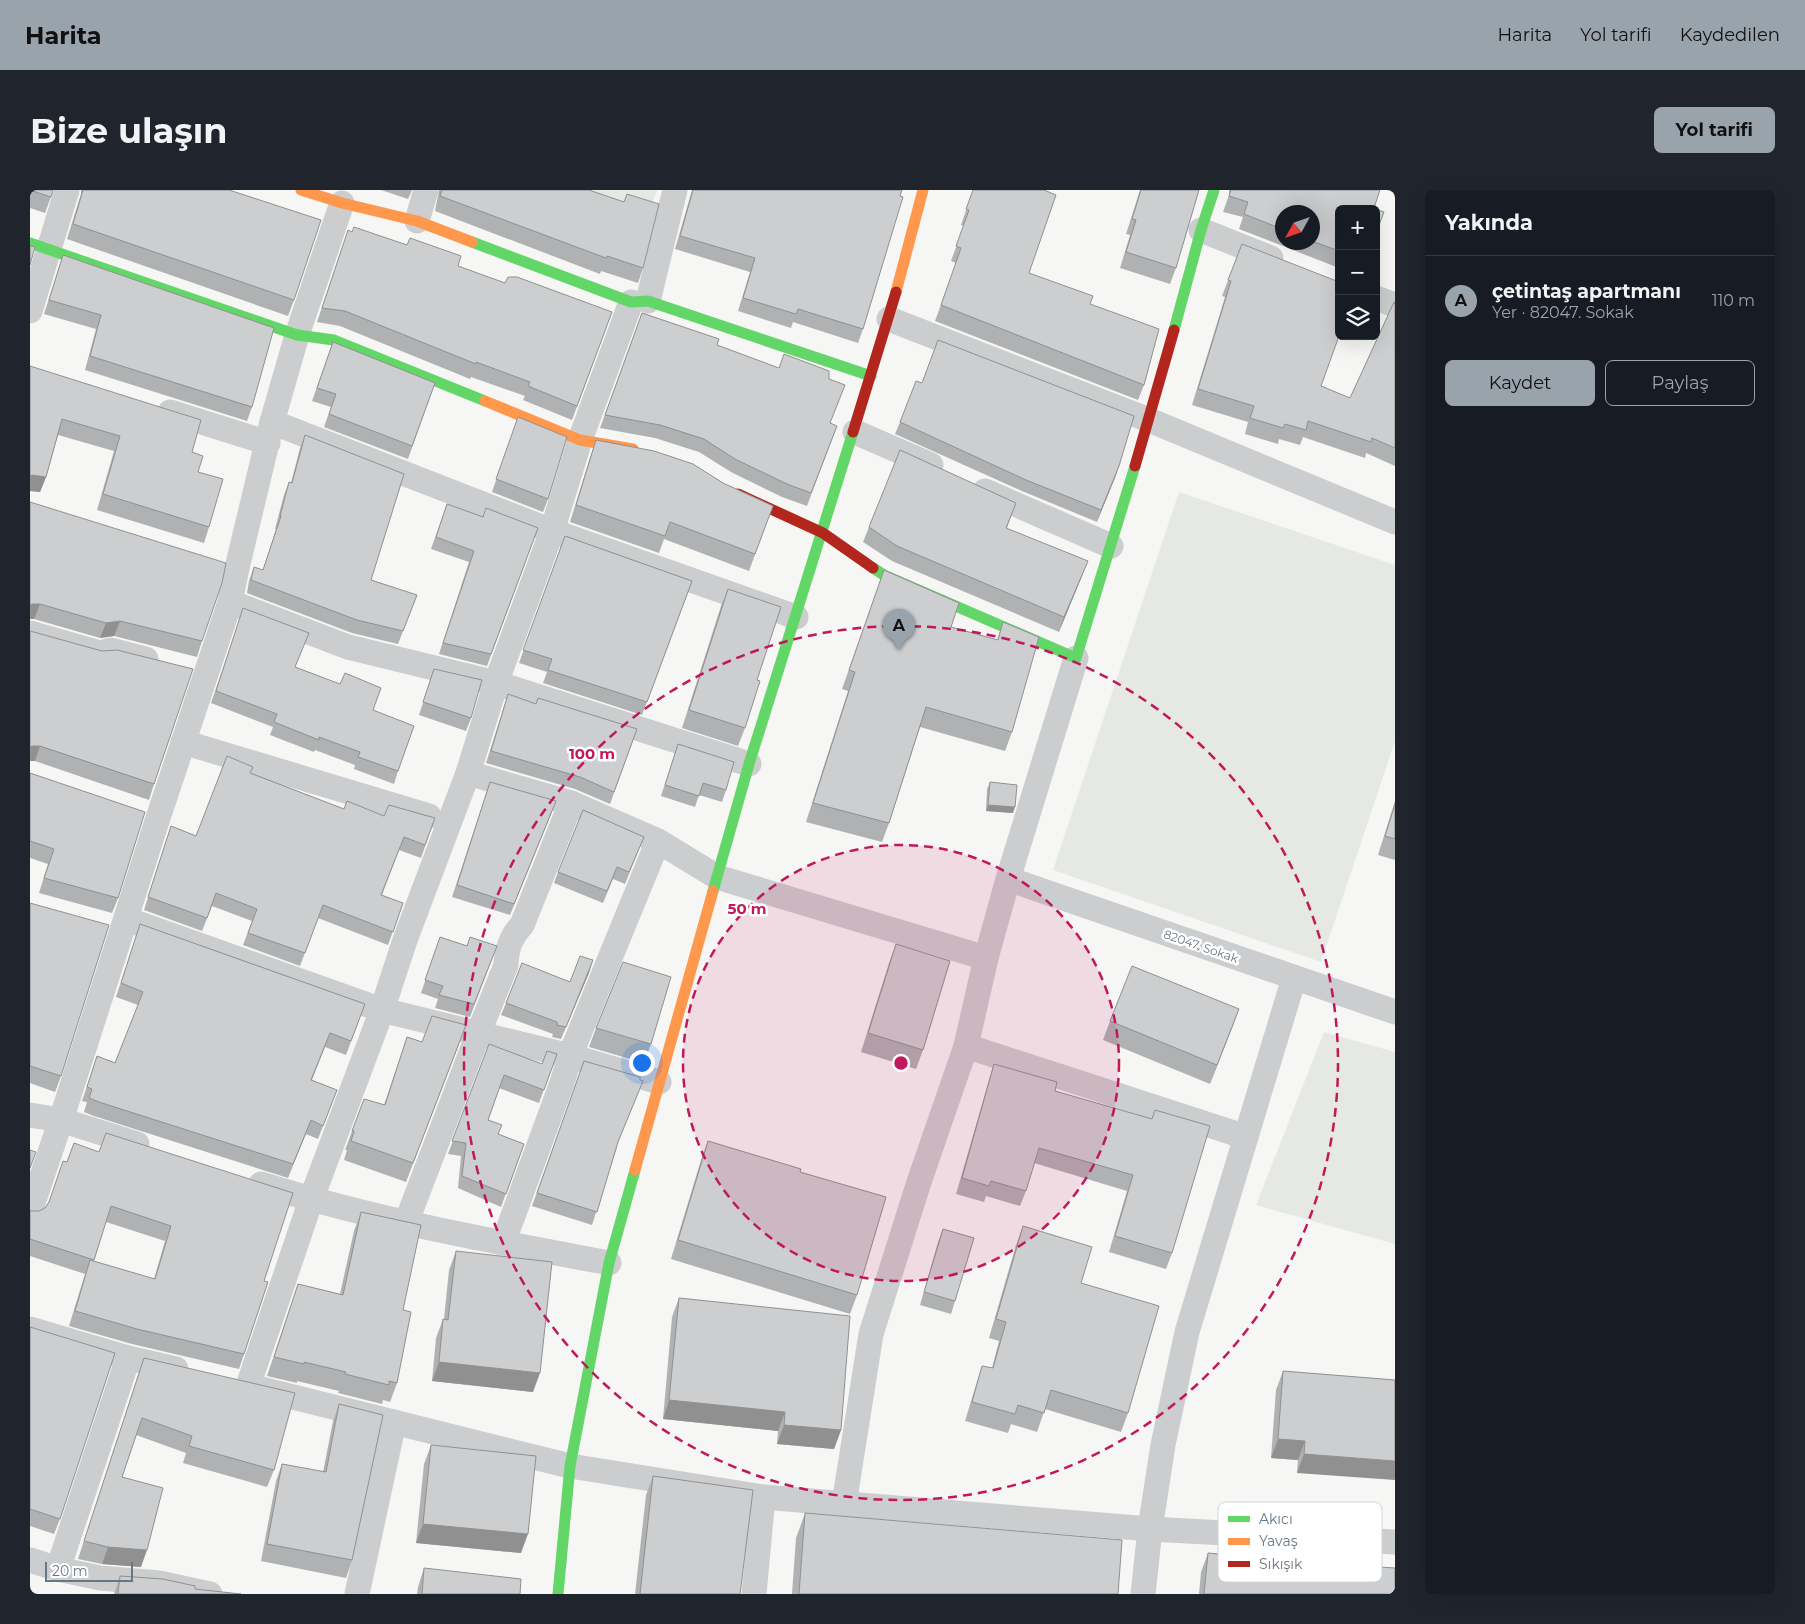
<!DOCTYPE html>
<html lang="tr">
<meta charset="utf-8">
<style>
body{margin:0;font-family:Montserrat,sans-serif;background:#20242c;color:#f1f3f6}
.controls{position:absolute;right:15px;top:15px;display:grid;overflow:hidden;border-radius:8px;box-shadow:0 5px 20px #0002}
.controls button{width:45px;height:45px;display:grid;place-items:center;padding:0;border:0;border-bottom:1px solid #363941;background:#171b24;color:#f1f3f6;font:25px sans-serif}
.compass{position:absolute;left:1245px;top:15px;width:45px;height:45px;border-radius:50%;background:#171b24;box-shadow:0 5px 20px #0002;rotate:230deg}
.scale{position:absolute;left:15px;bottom:12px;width:88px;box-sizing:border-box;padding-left:5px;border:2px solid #677784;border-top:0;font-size:14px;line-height:18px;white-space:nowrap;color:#677784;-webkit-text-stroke:4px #fff;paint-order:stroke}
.you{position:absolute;left:611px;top:872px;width:18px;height:18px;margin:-12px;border:4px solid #fff;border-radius:50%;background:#1a73e8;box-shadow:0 0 0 8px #1a73e833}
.badge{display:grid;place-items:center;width:32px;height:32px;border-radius:50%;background:#99a3ac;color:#111;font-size:16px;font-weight:700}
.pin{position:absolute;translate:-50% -41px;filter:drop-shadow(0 1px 2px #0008)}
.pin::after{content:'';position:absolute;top:26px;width:18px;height:15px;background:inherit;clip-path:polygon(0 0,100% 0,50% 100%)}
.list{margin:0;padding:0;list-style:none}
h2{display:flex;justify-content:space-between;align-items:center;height:65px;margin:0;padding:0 20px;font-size:21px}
h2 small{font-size:16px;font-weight:400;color:#9ea1a6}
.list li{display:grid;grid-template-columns:32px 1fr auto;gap:15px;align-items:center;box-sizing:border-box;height:90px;padding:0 20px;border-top:1px solid #363941}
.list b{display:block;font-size:19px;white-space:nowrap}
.list p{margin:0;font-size:16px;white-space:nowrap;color:#9ea1a6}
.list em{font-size:16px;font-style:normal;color:#9ea1a6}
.actions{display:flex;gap:10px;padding:15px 20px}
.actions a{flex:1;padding:11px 0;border:1px solid #99a3ac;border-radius:8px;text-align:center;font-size:18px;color:#99a3ac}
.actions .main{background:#99a3ac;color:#111}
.icon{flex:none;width:28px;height:28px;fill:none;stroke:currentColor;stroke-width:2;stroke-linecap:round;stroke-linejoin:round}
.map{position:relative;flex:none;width:1365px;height:1404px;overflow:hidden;border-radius:8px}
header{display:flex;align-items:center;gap:30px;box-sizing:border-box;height:70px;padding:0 25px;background:#99a3ac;color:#111}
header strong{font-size:24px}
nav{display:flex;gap:28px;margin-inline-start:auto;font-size:18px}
.intro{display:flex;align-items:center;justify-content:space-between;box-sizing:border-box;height:120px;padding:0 30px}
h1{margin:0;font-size:35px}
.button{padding:12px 22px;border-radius:8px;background:#99a3ac;color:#111;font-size:18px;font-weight:700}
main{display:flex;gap:30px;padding:0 30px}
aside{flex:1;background:#171b24;border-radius:8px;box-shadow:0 5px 20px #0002}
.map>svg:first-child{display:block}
.green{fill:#e6e9e3}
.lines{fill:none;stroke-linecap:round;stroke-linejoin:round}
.street{stroke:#cccdce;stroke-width:25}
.fast{stroke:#63d668;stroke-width:11}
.slow{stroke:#ff974d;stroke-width:11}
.jam{stroke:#b3261e;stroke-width:11}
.wall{fill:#b0b1b2;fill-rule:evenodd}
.shaded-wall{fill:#909091}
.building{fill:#cdcecf;stroke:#909091}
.ring{fill:none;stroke:#c2185b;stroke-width:2.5;stroke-dasharray:9 6}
.labels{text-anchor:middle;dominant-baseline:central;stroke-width:5;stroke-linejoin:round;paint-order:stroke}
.street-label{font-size:12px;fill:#677784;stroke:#fff}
.key{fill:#fff;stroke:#d1d6da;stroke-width:1}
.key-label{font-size:14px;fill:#677784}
.centre{fill:#c2185b;stroke:#fff;stroke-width:2.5}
.ring-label{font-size:15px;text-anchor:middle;font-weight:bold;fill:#c2185b;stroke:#fff;stroke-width:5;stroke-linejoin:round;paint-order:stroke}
</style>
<header>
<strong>Harita</strong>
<nav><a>Harita</a><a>Yol tarifi</a><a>Kaydedilen</a></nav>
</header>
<div class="intro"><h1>Bize ulaşın</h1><a class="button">Yol tarifi</a></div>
<main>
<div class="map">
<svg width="1365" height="1404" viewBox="0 0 1365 1404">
<rect width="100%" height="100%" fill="#f6f6f5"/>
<g class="green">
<path d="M544,0H627L618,25Z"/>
<path d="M1149,302L1365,375V551L1291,772L1023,680Z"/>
<path d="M1294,842L1365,862V1054L1226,1015Z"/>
</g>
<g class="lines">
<g class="street">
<path d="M387,31L396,0"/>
<path d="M1171,40L1241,68"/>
<path d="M1346,108L1365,115"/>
<path d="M618,111L645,0"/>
<path d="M0,121L37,0"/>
<path d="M859,129L1119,230L1365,332"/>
<path d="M140,222L238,253"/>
<path d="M242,232L522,341L766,427"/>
<path d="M825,242L901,275"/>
<path d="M955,301L1081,356"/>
<path d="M200,412L318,457L466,493L719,574"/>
<path d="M0,443L70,463L81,460L116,469"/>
<path d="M153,552L399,626"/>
<path d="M438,583L541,613L628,651L687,687L956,768"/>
<path d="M978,689L1365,822"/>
<path d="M96,729L352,820L540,866L629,892"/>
<path d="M936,856L1216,947"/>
<path d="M0,925L31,930L107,954"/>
<path d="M231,994C345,1030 462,1051 579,1073"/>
<path d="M0,1022L31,930L128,628L200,412L207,378L242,232L267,145L312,13"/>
<path d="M376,1033L449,842L476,775C476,760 482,745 492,735L541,613"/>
<path d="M473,1053L533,890L540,866L628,651"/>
<path d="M0,1139L98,1168L146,1179"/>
<path d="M218,1196L281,1010L352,820L375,750L438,583L466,493L522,341L550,250L601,112"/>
<path d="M231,1199L540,1276L733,1307L1120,1339L1365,1352"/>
<path d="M814,1314L841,1144L889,992L936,856L956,768L978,689L1046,468"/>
<path d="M0,1370L28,1379L70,1388L129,1393L180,1404"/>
<path d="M28,1379L98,1168"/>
<path d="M327,1404L364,1232"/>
<path d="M724,1404L733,1307"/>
<path d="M1113,1404L1120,1339L1133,1255L1157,1142L1264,788"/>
</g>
<g class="fast">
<path d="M442,52L601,112L618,111L841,186"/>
<path d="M0,53L267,145L304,150L455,211"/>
<path d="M1144,140L1171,40L1184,0"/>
<path d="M843,378L854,385L1046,468L1105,276"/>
<path d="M683,701L719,574L823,242"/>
<path d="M528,1404L540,1276L579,1073L605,980"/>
</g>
<g class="slow">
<path d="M271,0L312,13L387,31L442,52"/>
<path d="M866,102L893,0"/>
<path d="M455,211L550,250L603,259"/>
<path d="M605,980L683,701"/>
</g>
<g class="jam">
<path d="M823,242L866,102"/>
<path d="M1105,276L1144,140"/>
<path d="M708,304L793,343L843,378"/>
</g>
</g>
<g class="wall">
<path d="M0,0L21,7L15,23L0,18Z"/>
<path d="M51,0H199L264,110L258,126L37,49L51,4Z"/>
<path d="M351,0H382L378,9Z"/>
<path d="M409,0H559L613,78L608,93L571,81L570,84L405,21Z"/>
<path d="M662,0H872L833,139L828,153L763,132L761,138L708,121L720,82L645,59Z"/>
<path d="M943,0L999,83L1060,114L1114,195L1108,210L905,131L926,73L921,71L934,36L931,35Z"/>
<path d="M1110,0H1169L1146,78L1140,94L1090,78L1100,45L1096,44Z"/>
<path d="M1199,0H1350L1309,19V78L1209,39L1213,27L1193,22L1199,5ZM1252,22H1282V52H1252Z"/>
<path d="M1212,54L1291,196L1320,208L1365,112V276L1336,263L1335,268L1273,247L1270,255L1249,249L1248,254L1215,244L1218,232L1162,215L1195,107L1192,106Z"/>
<path d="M313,55L428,76L475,93L582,122L542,230L493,210L495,206L441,187L440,189L310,136L287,132Z"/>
<path d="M33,65L222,217L217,231L55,180L66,139L14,124Z"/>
<path d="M612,123L687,155L800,233L807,236L777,316L752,307L701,282L669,262L625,248L570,238Z"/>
<path d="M303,152L405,193L378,269L294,237L301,217L282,211Z"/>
<path d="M0,176L162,262L168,282L179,337L174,353L67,320L84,261L28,245L16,287L10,302L0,301Z"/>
<path d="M488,227L518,309L513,322L462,302Z"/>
<path d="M870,232L1089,276L1067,332L992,301L865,244Z"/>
<path d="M275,245L341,390L387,405L368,454L322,443L217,403L219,391L224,377L233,380L246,339H245L254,305L259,292L261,293L270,258Z"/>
<path d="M566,250L693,293L743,316L719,381L634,349L629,363L540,332L560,268Z"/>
<path d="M0,312L172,451L167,467L84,446L70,448L4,429H0Z"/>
<path d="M986,313L977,338L1052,386L1029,442L862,371L833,352L839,337Z"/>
<path d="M417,314L453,327L508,338L457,476L409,464L439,372L401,359Z"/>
<path d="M535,346L662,391L612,525L513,493L517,482L489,473Z"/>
<path d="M854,380L921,437L967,450L973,432L982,542L975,561L890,537L859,633L852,652L776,632L818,501L812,499Z"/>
<path d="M698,399L727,490L715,538L708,556L652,538L691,416Z"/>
<path d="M209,431L266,477L343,520L368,581L364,594L324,579L325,575L285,560L284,562L240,545L243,537L181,513Z"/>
<path d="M0,441L124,594L119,610L5,571H0Z"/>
<path d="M400,492L441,528L436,541L389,525Z"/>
<path d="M478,504L506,514L607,539L580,614L545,599L456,573Z"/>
<path d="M648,554L696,600L692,612L669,605L665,617L631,606Z"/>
<path d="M0,583L88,708L82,723L9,703L18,674L0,668Z"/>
<path d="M221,583L314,619L354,626L405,628L391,668L369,660L352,705L373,713L358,755L288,728L270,776L213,755L222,731L182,716L172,741L114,720L141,636L166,646Z"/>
<path d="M460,592L522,622L480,725L422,707Z"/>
<path d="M960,592L983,623L956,621L957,599Z"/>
<path d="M1365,611V670L1348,665Z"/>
<path d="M609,659L595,694L583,689L573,713L524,693L528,682Z"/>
<path d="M0,713L31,886L25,902L0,893Z"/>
<path d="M110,734L335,814L316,865L295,857L282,890L307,900L288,949L276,944L258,988L64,926L54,922L57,912L52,911L67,866L85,873L108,815L86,807Z"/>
<path d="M410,747L437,756H467L440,827L405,818L408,809L391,803Z"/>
<path d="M866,754L893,860L886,879L831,862L859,773Z"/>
<path d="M559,783L531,849L522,847L523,844L471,825L476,813L540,792Z"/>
<path d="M1209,819L1180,894L1073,850L1080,831Z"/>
<path d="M566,838L621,854L614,873L559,857Z"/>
<path d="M377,847L392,852L429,854L376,992L314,970L317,960H315L334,909L354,915Z"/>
<path d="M459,854L512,874L527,864L509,913L469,898L458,930L468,944L494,954L471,1017L428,998L431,966L418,964Z"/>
<path d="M554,871L587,957L562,1035L502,1016Z"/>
<path d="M964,874L1025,901L1122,929L1125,920L1142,1063L1136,1079L1079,1062L1097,1001L1004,973L996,1001L990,1016L956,1006L954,1012L926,1004L959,890Z"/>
<path d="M678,951L770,982L827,1105L820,1124L641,1069L671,970Z"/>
<path d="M44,953L234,1091L214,1164L209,1179L102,1154L39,1136L55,1084L0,1066V1020L1,1021H9L15,1018L18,1013L37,972ZM76,1032L135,1051L124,1089L64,1071Z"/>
<path d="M331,1022L373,1120L367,1193L360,1212L353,1210L352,1214L308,1203L309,1201L267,1191V1193L237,1186L268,1094L310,1104L324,1041Z"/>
<path d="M993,1036L1051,1093L1098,1223L1091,1242L1015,1219L1007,1242L981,1234L978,1243L935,1231L946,1195L952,1176L962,1178L969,1151L959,1148L986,1055Z"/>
<path d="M913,1039L925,1111L921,1124L890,1115L908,1052Z"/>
<path d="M426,1061L503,1202L402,1191L406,1148L413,1129H414L419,1080Z"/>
<path d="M649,1108L811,1240L804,1259L747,1254L748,1241L633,1229L642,1127Z"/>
<path d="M0,1137L30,1329L24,1344L0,1336Z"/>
<path d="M114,1168L244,1280L237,1297L153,1273L156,1263L106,1245L92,1287L111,1377L72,1374L48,1369Z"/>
<path d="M1253,1181L1365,1190L1267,1283L1268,1270L1241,1268L1246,1200Z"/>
<path d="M309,1214L322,1370L316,1388L231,1371L246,1291L252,1274L293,1282L303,1231Z"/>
<path d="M401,1255L491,1363L386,1353L394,1274Z"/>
<path d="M623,1286L710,1404H605L616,1305Z"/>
<path d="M775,1323L1088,1404H762L766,1348Z"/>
<path d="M1178,1363L1275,1372L1365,1404H1169L1171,1382Z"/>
<path d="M394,1378L490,1404H387L388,1397Z"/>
<path d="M90,1386L165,1399L211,1404H84Z"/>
</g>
<g class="shaded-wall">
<path d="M1089,276L1085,288L1067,332L1071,320Z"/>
<path d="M2,285L16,287L10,302L0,301V286Z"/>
<path d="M1058,371L1052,386L1029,442L1034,427Z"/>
<path d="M2,414H10L4,429H0V415Z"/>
<path d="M90,431L84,446L70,448L76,433Z"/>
<path d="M3,556H10L5,571H0V557Z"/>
<path d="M958,615L985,617L983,623L956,621Z"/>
<path d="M563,770L559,783L531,849L536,837Z"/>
<path d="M1209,819L1202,838L1180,894L1187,875Z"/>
<path d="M409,1172L510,1183L503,1202L402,1191Z"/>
<path d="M639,1210L755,1222L748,1241L633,1229Z"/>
<path d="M754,1235L811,1240L804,1259L747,1254Z"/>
<path d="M1248,1249L1275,1251L1268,1270L1241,1268Z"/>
<path d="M1274,1264L1365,1271V1290L1267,1283Z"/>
<path d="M393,1334L498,1344L491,1363L386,1353Z"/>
<path d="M78,1357L117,1360L111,1377L72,1374Z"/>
</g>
<g class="building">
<path d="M0,0H23L21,7Z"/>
<path d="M53,0H199L291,30L264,110L43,34Z"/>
<path d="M412,0H559L594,12L597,4L629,14L613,78L577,66L576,68L410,6Z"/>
<path d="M663,0H872L870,6L873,7L833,139L768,119L766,124L713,108L725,68L650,46Z"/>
<path d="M943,0H1014L1026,5L999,83L1063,106L1060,114L1129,139L1114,195L911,115L931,58L926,56L939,20L936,19Z"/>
<path d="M1111,0H1169L1146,78L1096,62L1106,30L1102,29Z"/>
<path d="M1201,0H1350L1344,18L1346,19H1309V61L1282,51V22H1252V39L1214,24L1218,12L1199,6Z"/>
<path d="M1346,19L1354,22L1346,43Z"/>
<path d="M324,37L377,55L380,48L431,66L428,76L475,93L478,87H487L582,122L547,216L498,196L500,192L446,172V174L315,121L292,118L318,40L322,42Z"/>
<path d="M1212,54L1309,92V146L1291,196L1320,208L1364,112H1365V258L1342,248L1341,252L1278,231L1276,240L1255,234L1253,238L1220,228L1224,216L1168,199L1201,91L1198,90Z"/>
<path d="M0,56L5,57L0,75Z"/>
<path d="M33,65L244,138L222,217L60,166L71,125L19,110Z"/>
<path d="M612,123L689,149L687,155L749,178L754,164L799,181V189L815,195L800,233L807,236L781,303L757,294L705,269L674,249L630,235L575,225Z"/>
<path d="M908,150L1104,226L1089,276L1071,320L996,290L870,232L886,191L892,193Z"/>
<path d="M303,152L405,193L382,256L299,224L306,204L287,198Z"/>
<path d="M0,176L171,230L162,262L173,266L168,282L193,289L179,337L73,304L90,246L32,229L16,287L2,285L0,286Z"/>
<path d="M488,227L537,247L518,309L466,289Z"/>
<path d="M275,245L374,284L341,390L387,405L373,441L327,430L221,390L224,377L233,380L251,326H250L259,292L262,293Z"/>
<path d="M566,250L624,261L663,274L693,293L743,316L725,364L640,332L635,346L546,315Z"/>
<path d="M870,260L986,313L976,338L1058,371L1034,427L867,356L839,337Z"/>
<path d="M0,312L196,373L192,393L172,451L90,431L76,433L10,414H2L0,415Z"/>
<path d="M417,314L453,327L456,318L508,338L461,464L413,453L444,361L406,347Z"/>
<path d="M535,346L662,391L617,512L518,480L522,469L493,460Z"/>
<path d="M854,380L929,413L921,437L968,450L973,432L1009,447L982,542L896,517L859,633L783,613L825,482L819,480Z"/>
<path d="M698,399L751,417L727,490L730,491L715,538L659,520Z"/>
<path d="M213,418L279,443L265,477L310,494L315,483L351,498L343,520L384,536L368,581L328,567L330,562L289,547V550L244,532L247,524L186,501Z"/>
<path d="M0,441L72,461L87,460L163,479L124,594L10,556H3L0,557Z"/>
<path d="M404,479L452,490L441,528L393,512Z"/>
<path d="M478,504L506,514L508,508L607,539L584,602L550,587L461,561Z"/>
<path d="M648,554L704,572L696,600L673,593L669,606L635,595Z"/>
<path d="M197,566L223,577L220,583L314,619L317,611L354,626L359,615L405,628L395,655L374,647L351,705L373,713L363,742L293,715L275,763L218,743L227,719L186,703L177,728L118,707L141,636L166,646Z"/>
<path d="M0,583L115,622L88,708L14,688L24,659L0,651Z"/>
<path d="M460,592L526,611L484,714L427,695Z"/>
<path d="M960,592L987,595L985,617L958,615Z"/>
<path d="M1365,614V649L1355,646Z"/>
<path d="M553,620L614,647L599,682L587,677L577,701L528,682Z"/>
<path d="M0,713L79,735L31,886L0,876Z"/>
<path d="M110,734L335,814L321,851L300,843L281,890L307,900L293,936L281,930L263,974L69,912L59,908L62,899L57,897L67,866L85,873L113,802L91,793Z"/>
<path d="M410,747L437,756L440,747L467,756L444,814L409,805L413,796L395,790Z"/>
<path d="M866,754L920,771L893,860L838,843Z"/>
<path d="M550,766L563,770L536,837L527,835V832L476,813L492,773L540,792Z"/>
<path d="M593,772L641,787L621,854L566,838Z"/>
<path d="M1102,776L1209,819L1187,875L1080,831Z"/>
<path d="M402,826L436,835L383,973L321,951L324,941H322L334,909L355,915L377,847L392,852Z"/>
<path d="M459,854L512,874L517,861L527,864L514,900L474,885L458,930L472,935L468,944L494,954L476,1004L432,986L436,953L422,951Z"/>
<path d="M554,871L610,887V890L613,891L588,952L567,1022L507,1003Z"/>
<path d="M964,874L1027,892L1025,901L1122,929L1125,920L1180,936L1142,1063L1085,1046L1103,985L1009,958L996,1001L961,991L959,996L932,988Z"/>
<path d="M76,943L263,1003L234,1091L238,1092L214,1164L107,1139L45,1121L60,1070L125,1089L141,1036L81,1016L64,1070L0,1049V1020L1,1021H9L15,1018L19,1012L33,971L37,972L44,953L69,962Z"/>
<path d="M678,951L771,979L770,982L856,1007L827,1105L648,1050Z"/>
<path d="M0,960L6,962L0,978Z"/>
<path d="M331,1022L391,1035L373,1120L381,1122L367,1193L359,1191V1195L315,1184L316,1182L274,1172V1174L244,1167L268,1094L313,1105Z"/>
<path d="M993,1036L1062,1057L1051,1093L1129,1116L1098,1223L1021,1200L1014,1223L988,1215L985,1224L942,1212L952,1176L963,1178L976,1132L966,1129Z"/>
<path d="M913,1039L944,1048L925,1111L894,1102Z"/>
<path d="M426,1061L522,1072L510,1183L409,1172L413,1129L418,1130Z"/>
<path d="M649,1108L820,1126L811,1240L754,1235L755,1222L639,1210Z"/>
<path d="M0,1137L85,1163L30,1329L0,1319Z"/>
<path d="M114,1168L265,1203L244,1280L159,1256L162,1246L112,1228L92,1287L133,1298L117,1360L78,1357L54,1351Z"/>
<path d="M1253,1181L1365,1190V1271L1274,1264L1275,1251L1248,1249Z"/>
<path d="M309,1214L353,1225L322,1370L237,1354L252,1274L296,1282Z"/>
<path d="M401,1255L506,1266L498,1344L393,1334Z"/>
<path d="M623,1286L723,1300L710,1404H610Z"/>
<path d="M775,1323L1092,1350L1088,1404H769Z"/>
<path d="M1178,1363L1275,1372L1365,1378V1404H1174Z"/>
<path d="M394,1378L491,1389L490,1404H392Z"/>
<path d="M90,1386L133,1389L165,1396V1399L211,1404H88Z"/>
</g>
<circle cx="871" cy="873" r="218" fill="#c2185b" fill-opacity=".12"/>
<g class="ring">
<circle cx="871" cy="873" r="218"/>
<circle cx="871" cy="873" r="437"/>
</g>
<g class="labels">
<g class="street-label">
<text transform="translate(1171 756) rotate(19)">82047. Sokak</text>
</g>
</g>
<rect x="1188" y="1312" width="164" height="80" rx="8" class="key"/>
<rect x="1198" y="1326" width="22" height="6" fill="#63d668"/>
<rect x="1198" y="1348" width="22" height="7" fill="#ff974d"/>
<rect x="1198" y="1371" width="22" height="6" fill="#b3261e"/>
<g class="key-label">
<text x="1229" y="1334">Akıcı</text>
<text x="1229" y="1356">Yavaş</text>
<text x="1229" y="1379">Sıkışık</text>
</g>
<circle cx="871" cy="873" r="8" class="centre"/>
<g class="ring-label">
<text x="562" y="569">100 m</text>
<text x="717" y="724">50 m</text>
</g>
</svg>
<div class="controls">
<button>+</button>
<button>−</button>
<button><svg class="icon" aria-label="layers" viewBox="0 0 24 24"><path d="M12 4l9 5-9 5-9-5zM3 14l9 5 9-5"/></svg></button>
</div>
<svg class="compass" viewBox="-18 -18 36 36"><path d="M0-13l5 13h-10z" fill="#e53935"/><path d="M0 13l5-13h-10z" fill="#9ea1a6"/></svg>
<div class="scale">20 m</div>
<div class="you"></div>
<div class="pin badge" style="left:869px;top:460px">A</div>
</div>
<aside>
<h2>Yakında<small></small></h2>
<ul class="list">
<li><span class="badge">A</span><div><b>çetintaş apartmanı</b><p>Yer · 82047. Sokak</p></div><em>110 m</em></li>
</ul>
<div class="actions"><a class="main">Kaydet</a><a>Paylaş</a></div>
</aside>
</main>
